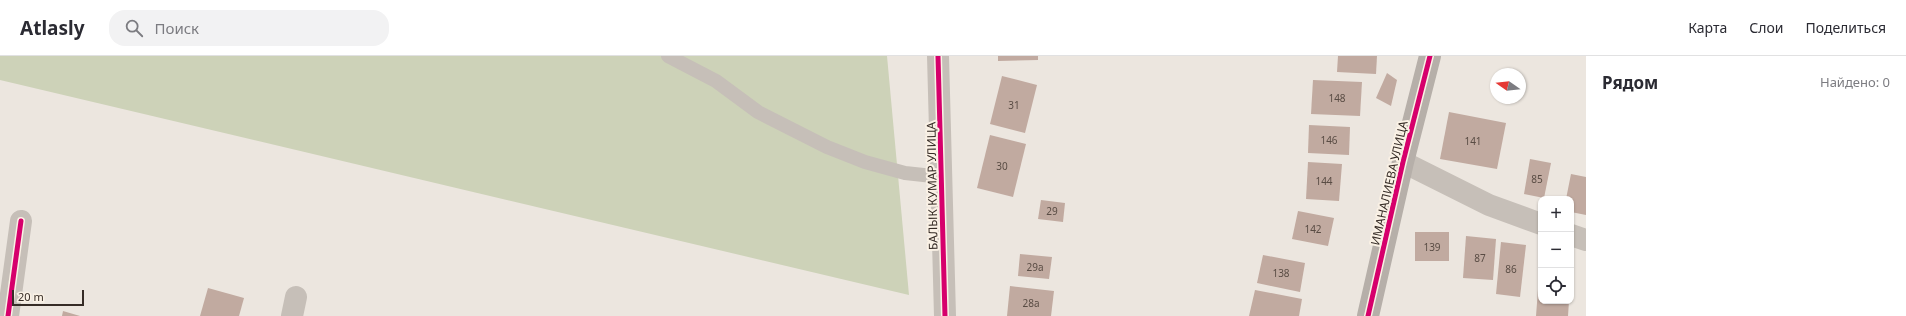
<!DOCTYPE html>
<html lang="ru">
<meta charset="utf-8">
<style>
body{margin:0;font-family:"Noto Sans",sans-serif;background:#f2f2f3;color:#2b2b33}
.controls{position:absolute;right:12px;bottom:12px;display:grid;overflow:hidden;border-radius:8px;box-shadow:0 1px 3px #0004}
.controls button{width:36px;height:36px;display:grid;place-items:center;padding:0;border:0;border-bottom:1px solid #e1e1e2;background:#fff;color:#2b2b33;font:20px sans-serif}
.compass{position:absolute;left:1490px;top:12px;width:36px;height:36px;border-radius:50%;background:#fff;box-shadow:0 1px 3px #0004;rotate:284deg}
.scale{position:absolute;left:12px;bottom:10px;width:72px;box-sizing:border-box;padding-left:4px;border:2px solid #362c26;border-top:0;font-size:11px;line-height:14px;white-space:nowrap;color:#362c26;-webkit-text-stroke:3px #faf1e5;paint-order:stroke}
.list{margin:0;padding:0;list-style:none}
h2{display:flex;justify-content:space-between;align-items:center;height:52px;margin:0;padding:0 16px;font-size:17px}
h2 small{font-size:13px;font-weight:400;color:#7c7c81}
.icon{flex:none;width:22px;height:22px;fill:none;stroke:currentColor;stroke-width:2;stroke-linecap:round;stroke-linejoin:round}
.map{position:relative;flex:none;width:1586px;height:260px;overflow:hidden}
header{display:flex;align-items:center;gap:24px;box-sizing:border-box;height:56px;padding:0 20px;background:#fff;border-bottom:1px solid #e1e1e2}
header strong{font-size:19px}
nav{display:flex;gap:22px;margin-inline-start:auto;font-size:14px}
.search{width:280px;height:36px;background:#f2f2f3;display:flex;align-items:center;gap:10px;box-sizing:border-box;padding:0 14px;border-radius:16px;color:#7c7c81;font-size:15px}
main{display:flex}
aside{flex:1;background:#fff}
.map>svg:first-child{display:block}
.green{fill:#cdd2b8}
.building{fill:#c1aaa0}
.lines{fill:none;stroke-linecap:round;stroke-linejoin:round}
.lane{stroke:#c6bfb8;stroke-width:14}
.street{stroke:#c6bfb8;stroke-width:22}
.secondary{stroke:#b6afa9;stroke-width:22}
.cycleway-casing{stroke:#faf1e5;stroke-width:8}
.cycleway{stroke:#d6006c;stroke-width:5}
.labels{text-anchor:middle;dominant-baseline:central;stroke-width:4;stroke-linejoin:round;paint-order:stroke}
.number-label{font-size:10px;fill:#594c44}
.street-label{font-size:12px;fill:#362c26;stroke:#faf1e5}
</style>
<header>
<strong>Atlasly</strong>
<div class="search"><svg class="icon" aria-label="search" viewBox="0 0 24 24"><circle cx="10" cy="10" r="6"/><path d="M15 15l6 6"/></svg>Поиск</div>
<nav><a>Карта</a><a>Слои</a><a>Поделиться</a></nav>
</header>
<main>
<div class="map">
<svg width="1586" height="260" viewBox="0 0 1586 260">
<rect width="100%" height="100%" fill="#ece6df"/>
<path class="green" d="M0,0H887L909,239L0,24Z"/>
<g class="building">
<path d="M998,0H1038V4L998,5Z"/>
<path d="M1338,0H1377L1376,18L1337,16Z"/>
<path d="M1387,17L1397,24L1391,50L1376,42Z"/>
<path d="M1002,20L1037,29L1025,77L990,68Z"/>
<path d="M1313,24L1362,26L1360,60L1311,58Z"/>
<path d="M1449,56L1506,67L1497,113L1440,103Z"/>
<path d="M1309,69L1350,71L1349,99L1308,97Z"/>
<path d="M990,79L1026,88L1013,141L977,132Z"/>
<path d="M1530,103L1551,107L1544,142L1524,138Z"/>
<path d="M1308,106L1342,108L1339,145L1306,143Z"/>
<path d="M1571,118L1586,121V159L1571,156V143H1566Z"/>
<path d="M1041,144L1065,147L1063,166L1038,163Z"/>
<path d="M1298,155L1334,162L1328,190L1292,183Z"/>
<rect x="1415" y="176" width="34" height="29"/>
<path d="M1466,180L1496,183L1493,224L1463,222Z"/>
<path d="M1501,186L1526,189L1520,241L1496,238Z"/>
<path d="M1020,198L1052,201L1049,223L1018,220Z"/>
<path d="M1263,199L1305,207L1300,236L1257,227Z"/>
<path d="M1539,220H1541V245H1569L1568,260H1536Z"/>
<path d="M1010,230L1054,235L1051,260H1007Z"/>
<path d="M208,232L244,242L239,260H200Z"/>
<path d="M1255,234L1302,243L1299,260H1249Z"/>
<path d="M63,255L80,260H62Z"/>
</g>
<g class="lines">
<path class="lane" d="M668,0L716,25L758,56L827,91L865,106L905,117L942,121"/>
<g class="street">
<path d="M938,0L945,260"/>
<path d="M1403,106L1489,149L1541,168"/>
<path d="M1571,179L1586,184"/>
<path d="M8,260L21,165"/>
<path d="M292,260L296,241"/>
</g>
<path class="secondary" d="M1368,260L1403,106L1430,0"/>
<g class="cycleway-casing">
<g id="cycleway">
<path d="M938,0L945,260"/>
<path d="M8,260L21,165"/>
<path d="M1368,260L1403,106L1430,0"/>
</g>
</g>
<use href="#cycleway" class="cycleway"/>
</g>
<g class="labels">
<g class="number-label">
<text x="1337" y="42">148</text>
<text x="1014" y="49">31</text>
<text x="1329" y="84">146</text>
<text x="1473" y="85">141</text>
<text x="1002" y="110">30</text>
<text x="1537" y="123">85</text>
<text x="1324" y="125">144</text>
<text x="1052" y="155">29</text>
<text x="1313" y="173">142</text>
<text x="1432" y="191">139</text>
<text x="1480" y="202">87</text>
<text x="1035" y="211">29а</text>
<text x="1511" y="213">86</text>
<text x="1281" y="217">138</text>
<text x="1031" y="247">28а</text>
</g>
<g class="street-label">
<text transform="translate(1389 127) rotate(-77)">ИМАНАЛИЕВА УЛИЦА</text>
<text transform="translate(932 130) rotate(-91)">БАЛЫК КУМАР УЛИЦА</text>
</g>
</g>
</svg>
<div class="controls">
<button>+</button>
<button>−</button>
<button><svg class="icon" aria-label="locate" viewBox="0 0 24 24"><circle cx="12" cy="12" r="6"/><path d="M12 2v4M12 18v4M2 12h4M18 12h4"/></svg></button>
</div>
<svg class="compass" viewBox="-18 -18 36 36"><path d="M0-13l5 13h-10z" fill="#e53935"/><path d="M0 13l5-13h-10z" fill="#7c7c81"/></svg>
<div class="scale">20 m</div>
</div>
<aside>
<h2>Рядом<small>Найдено: 0</small></h2>
<ul class="list">
</ul>
</aside>
</main>
